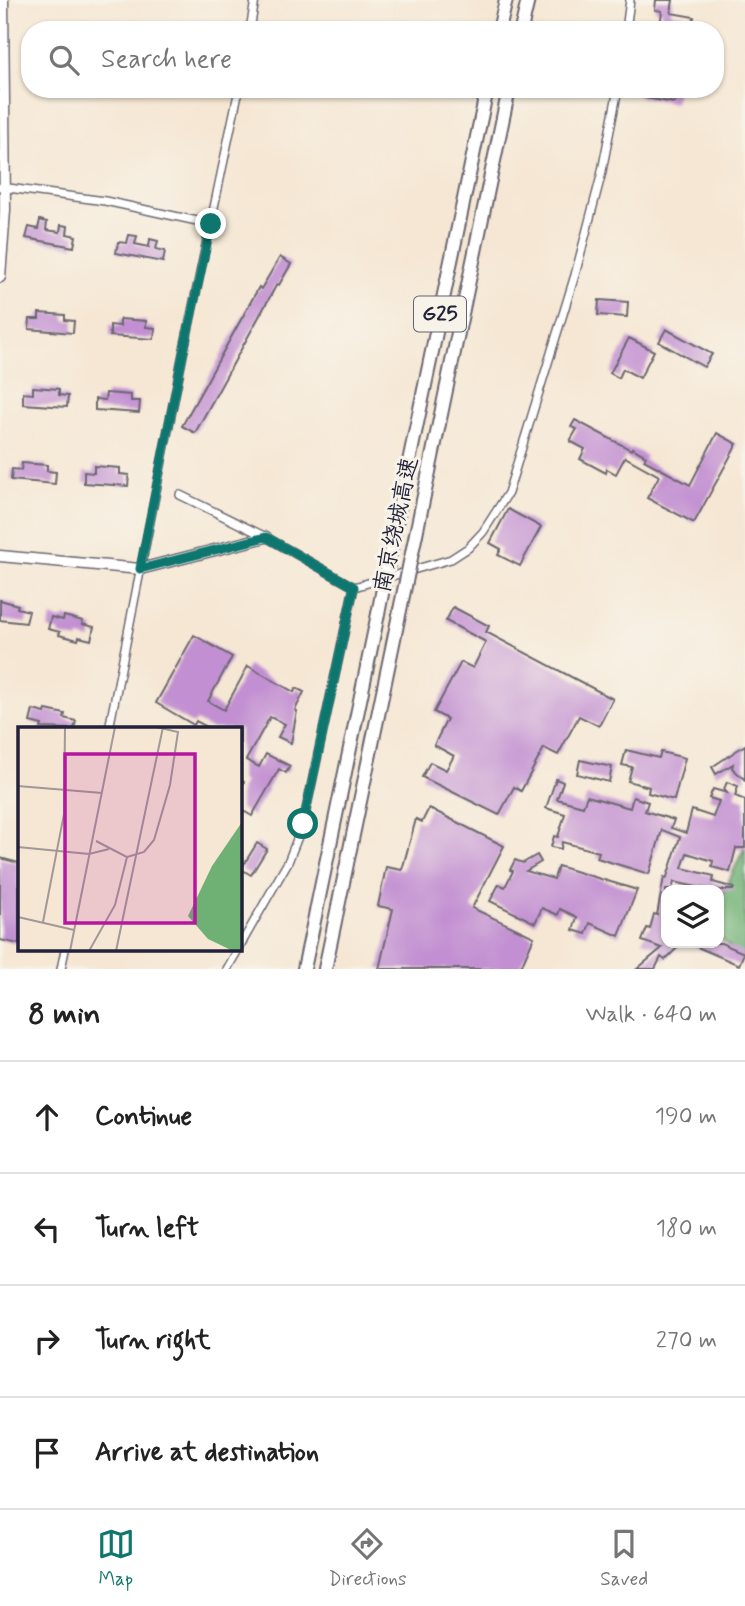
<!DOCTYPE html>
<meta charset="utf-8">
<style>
body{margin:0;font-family:Mynerve,"LXGW WenKai TC",sans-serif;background:#f2f2f2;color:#222}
.controls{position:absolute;right:21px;bottom:21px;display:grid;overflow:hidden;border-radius:14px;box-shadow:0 2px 5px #0004}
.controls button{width:63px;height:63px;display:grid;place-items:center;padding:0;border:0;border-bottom:2px solid #e0e0e0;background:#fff;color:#222;font:35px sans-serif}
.stop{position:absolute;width:21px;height:21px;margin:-16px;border:5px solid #0f766e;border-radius:50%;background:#fff}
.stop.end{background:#0f766e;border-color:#fff;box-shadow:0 2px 7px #0008}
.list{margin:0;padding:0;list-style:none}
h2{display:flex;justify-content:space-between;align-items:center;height:91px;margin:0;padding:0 28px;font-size:30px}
h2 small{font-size:23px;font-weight:400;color:#767676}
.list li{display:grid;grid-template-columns:46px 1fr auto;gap:21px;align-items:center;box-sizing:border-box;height:112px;padding:0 28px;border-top:2px solid #e0e0e0}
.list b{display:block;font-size:26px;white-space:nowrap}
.list em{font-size:23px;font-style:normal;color:#767676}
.icon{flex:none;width:38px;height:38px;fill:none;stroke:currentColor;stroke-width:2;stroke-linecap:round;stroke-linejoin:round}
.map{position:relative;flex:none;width:745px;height:969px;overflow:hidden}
.search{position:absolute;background:#fff;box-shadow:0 2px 5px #0004;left:21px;right:21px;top:21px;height:77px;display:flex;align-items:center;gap:18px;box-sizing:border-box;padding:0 24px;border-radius:28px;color:#767676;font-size:26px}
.sheet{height:539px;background:#fff}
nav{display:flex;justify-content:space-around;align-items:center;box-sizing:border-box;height:98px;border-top:2px solid #e0e0e0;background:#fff;font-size:19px;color:#767676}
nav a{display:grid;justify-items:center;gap:4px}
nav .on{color:#0f766e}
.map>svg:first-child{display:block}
.forest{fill:#6fb174;stroke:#486a58;stroke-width:2}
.building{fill:#c290d2}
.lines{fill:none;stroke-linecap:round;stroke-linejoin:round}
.street-casing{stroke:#6c6771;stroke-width:10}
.secondary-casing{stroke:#6c6771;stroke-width:13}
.highway-casing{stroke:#6c6771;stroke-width:16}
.street{stroke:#fff;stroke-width:7}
.secondary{stroke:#fff;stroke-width:10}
.highway{stroke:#fff;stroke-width:12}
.highway-bridge-casing{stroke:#6c6771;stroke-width:16;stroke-linecap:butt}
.highway-bridge{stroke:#fff;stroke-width:12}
.route{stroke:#0f766e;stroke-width:9}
.labels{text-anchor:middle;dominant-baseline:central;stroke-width:6;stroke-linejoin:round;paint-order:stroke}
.shield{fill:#f7f3e8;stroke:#62616f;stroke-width:2}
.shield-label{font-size:21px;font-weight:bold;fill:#22223b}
.street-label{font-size:23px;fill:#22223b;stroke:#f7f3e8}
.inset-road{fill:none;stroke:#a19897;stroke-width:2}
.view{fill:#b5179e;fill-opacity:0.15;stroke:#b5179e;stroke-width:3.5}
.inset-edge{fill:none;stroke:#22223b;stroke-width:3.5}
</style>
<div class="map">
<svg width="745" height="969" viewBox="0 0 745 969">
<rect width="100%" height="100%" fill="#f7f3e8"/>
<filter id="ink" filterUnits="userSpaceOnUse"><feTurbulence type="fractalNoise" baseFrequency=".0143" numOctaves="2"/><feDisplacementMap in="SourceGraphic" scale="14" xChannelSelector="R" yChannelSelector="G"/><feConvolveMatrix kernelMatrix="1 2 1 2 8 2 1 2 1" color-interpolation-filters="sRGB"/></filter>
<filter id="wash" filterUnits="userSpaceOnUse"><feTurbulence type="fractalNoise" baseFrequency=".00686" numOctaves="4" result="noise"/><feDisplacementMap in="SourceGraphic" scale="28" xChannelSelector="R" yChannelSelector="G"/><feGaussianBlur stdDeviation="1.57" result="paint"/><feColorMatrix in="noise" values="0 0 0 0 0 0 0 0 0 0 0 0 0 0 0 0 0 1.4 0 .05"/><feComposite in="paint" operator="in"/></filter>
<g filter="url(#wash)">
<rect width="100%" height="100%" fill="#f6e7d4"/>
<path class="forest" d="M745,846V960L719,937V902Z"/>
<g id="blocks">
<g class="building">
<path d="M656,0H673L671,13L694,17L692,30L660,26L662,11L655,10Z"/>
<path d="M640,89L677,90L675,103L639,97Z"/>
<path d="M40,220L47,222L46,230L60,232L61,225L68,226L67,234L76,236L74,247L26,238L29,227L38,229Z"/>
<path d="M129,235L137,236L135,244L149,247L150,239L158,241L156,249L165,251L163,262L116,253L118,242L127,243Z"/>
<path d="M280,257L291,264L279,285L277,284L195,433L182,426L259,287L261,289Z"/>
<path d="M599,300L628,302L627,317L598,315Z"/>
<path d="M39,313L65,315V320L74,321L73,333L29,329L30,319H39Z"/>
<path d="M120,319L146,321V327L155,328L154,339L110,336V325L120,326Z"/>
<path d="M666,329L712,354L704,367L659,342Z"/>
<path d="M629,338L654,351L640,378L623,369L619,378L610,373Z"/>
<path d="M33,387L59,389V395L68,396L67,407L23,404V393L33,394Z"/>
<path d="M106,393L131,395V401H140L139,413L95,410V399L105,400Z"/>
<path d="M575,420L631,450L632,448L646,456L644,460L690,485L717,433L737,444L694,523L647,498L659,476L625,457L616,474L607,469L606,473L580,459L585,449L570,441L577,429L571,427Z"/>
<path d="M22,463L47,465V471L56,472L55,484L11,480L12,469L21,470Z"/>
<path d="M94,466L120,468V474L129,475L128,486L84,483V472L94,473Z"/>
<path d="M508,509L541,527L520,566L498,555L501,549L490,543Z"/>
<path d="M0,600L18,605L17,608L29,611L26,623L0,620Z"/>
<path d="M453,607L489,626L486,632L613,699L599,726L579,716L558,755L544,748L521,791L514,787L499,815L422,777L430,762L446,770L454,756L434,745L447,719L434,712L461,662L473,668L486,642L446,621Z"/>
<path d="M64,616L83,621L82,624L94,627L91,640L79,637L78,640L59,635L60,632L48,629L51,617L63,620Z"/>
<path d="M194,635L232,657L208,701L224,710L248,666L294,692L296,688L304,692L295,710L297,711L291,743L278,737L285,724L270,717L246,760L259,767L266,754L290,766L286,773L279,769L252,816L240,809V790L244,782L240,779V729H211L196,721L194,725L156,703Z"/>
<path d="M33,710L45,713L46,710L65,714L64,718L76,721L74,729L41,728L42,725L30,722Z"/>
<path d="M745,745V780L732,768L733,764L716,774L712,767Z"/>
<path d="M626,750L659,758L661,752L685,758L674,800L648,793L649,787L628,781L632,767L622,765Z"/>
<path d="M580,760L612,767L609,782L577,774Z"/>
<path d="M556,779L563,782L557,799L583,806L587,796L630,808L633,797L648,802L645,811L674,820L671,828L686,833L692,810L713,817L719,801L709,798L713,789L727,793L724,789L727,782L738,786L735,796L745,800V848H736L730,872L712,867L713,861L687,853L682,868L714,876L713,882L734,888L733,890H710L674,882L672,890H666V943H682L665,960L661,957L655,969H637L662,948L642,941L647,928L650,929L654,914L657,915L664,877L666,878V880L680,837L662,830L649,874L597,858L599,852L562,842L561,849L551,847L554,836L558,837L565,814L546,808Z"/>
<path d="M429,808L504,846L472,908L534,937L520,969H379L393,909L378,906L386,867L402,870L416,819L422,822Z"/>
<path d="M257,843L267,849L251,875L241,869Z"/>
<path d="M537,855L541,862L526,871L554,879L558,866L637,890L619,936L590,923L586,934L573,930L577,917L560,909L558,915L542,908L535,923L490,901L499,884L505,887L513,871L510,870L515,860L523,863Z"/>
<path d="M0,858L19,863V944L0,940Z"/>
<path d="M688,943H721L744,953L739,965Z"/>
</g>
</g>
</g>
<g filter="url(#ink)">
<use href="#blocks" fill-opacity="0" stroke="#6c6771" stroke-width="2"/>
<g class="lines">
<g class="street-casing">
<g id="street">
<path d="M250,30L255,0"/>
<path d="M626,30L630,0"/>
<path d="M1,187L105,201L211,224"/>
<path d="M180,495L266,537L354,587L303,824L288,862L240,946"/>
<path d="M354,587L451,559L468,548L483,532L508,493L575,275L601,176L618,89"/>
<path d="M109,729L183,354L239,89"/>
<path d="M61,969L65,950"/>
<path d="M227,969L238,950"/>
</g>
</g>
<g class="secondary-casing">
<g id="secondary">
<path d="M0,277L5,210L3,0"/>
<path d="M0,556L140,569L266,537"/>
</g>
</g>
<g class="highway-casing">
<g id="highway">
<path d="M499,30L506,0"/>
<path d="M521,30L528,0"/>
<path d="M416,534L509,89"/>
<path d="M393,538L487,89"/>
<path d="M304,969L378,614"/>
<path d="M325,969L400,610"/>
</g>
</g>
<use href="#street" class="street"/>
<use href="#secondary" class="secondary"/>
<use href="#highway" class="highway"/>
<g class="highway-bridge-casing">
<g id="highway-bridge">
<path d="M400,610L416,534"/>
<path d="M378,614L393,538"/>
</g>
</g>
<use href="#highway-bridge" class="highway-bridge"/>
</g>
</g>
<g class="lines" filter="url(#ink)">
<path class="route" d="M211,224L183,354L140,569L266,537L354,587L303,824"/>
</g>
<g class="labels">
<rect class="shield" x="414" y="296.5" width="52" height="35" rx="5"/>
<g class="shield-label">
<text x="440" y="314">G25</text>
</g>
<g class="street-label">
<text transform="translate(397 525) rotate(-78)">南京绕城高速</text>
</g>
</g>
<g transform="translate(18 727)">
<rect width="224" height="224" fill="#f6e7d4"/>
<path d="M224,95V224H215L190,212L170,189L194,139Z" fill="#6fb174"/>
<path class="inset-road" d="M0,59L84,66M0,120L71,127L91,122M109,130L126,125L136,113L152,58L160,5L138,0M0,190L56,203M25,195L46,87L47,0M52,224L97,0M71,224L97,178L109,130L78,114M98,224L145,0"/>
<path class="view" d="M47,27H177V196H47Z"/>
<rect width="224" height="224" class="inset-edge"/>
</g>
</svg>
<div class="controls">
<button><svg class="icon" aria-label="layers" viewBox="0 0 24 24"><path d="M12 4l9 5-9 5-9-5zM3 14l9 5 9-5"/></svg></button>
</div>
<div class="stop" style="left:303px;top:824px"></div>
<div class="stop end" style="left:211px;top:224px"></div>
<div class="search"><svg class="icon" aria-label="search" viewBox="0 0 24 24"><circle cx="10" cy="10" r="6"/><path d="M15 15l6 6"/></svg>Search here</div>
</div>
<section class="sheet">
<h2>8 min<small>Walk · 640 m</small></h2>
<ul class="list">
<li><svg class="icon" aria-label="ahead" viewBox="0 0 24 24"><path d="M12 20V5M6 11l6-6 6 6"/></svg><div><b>Continue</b></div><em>190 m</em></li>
<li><svg class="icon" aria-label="left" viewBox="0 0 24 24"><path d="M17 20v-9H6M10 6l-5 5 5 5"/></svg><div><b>Turn left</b></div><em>180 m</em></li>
<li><svg class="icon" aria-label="right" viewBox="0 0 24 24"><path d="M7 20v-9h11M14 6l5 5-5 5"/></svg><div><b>Turn right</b></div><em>270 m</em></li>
<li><svg class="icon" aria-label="arrive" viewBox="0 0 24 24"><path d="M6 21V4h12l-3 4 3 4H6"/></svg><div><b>Arrive at destination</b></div></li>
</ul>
</section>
<nav>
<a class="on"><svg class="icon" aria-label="map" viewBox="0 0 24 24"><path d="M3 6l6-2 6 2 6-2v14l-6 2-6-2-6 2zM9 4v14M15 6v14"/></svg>Map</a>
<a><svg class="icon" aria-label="directions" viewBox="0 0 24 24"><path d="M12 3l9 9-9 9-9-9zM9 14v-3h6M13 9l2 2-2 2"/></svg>Directions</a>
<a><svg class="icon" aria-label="saved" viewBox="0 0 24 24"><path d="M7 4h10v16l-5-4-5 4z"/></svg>Saved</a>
</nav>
